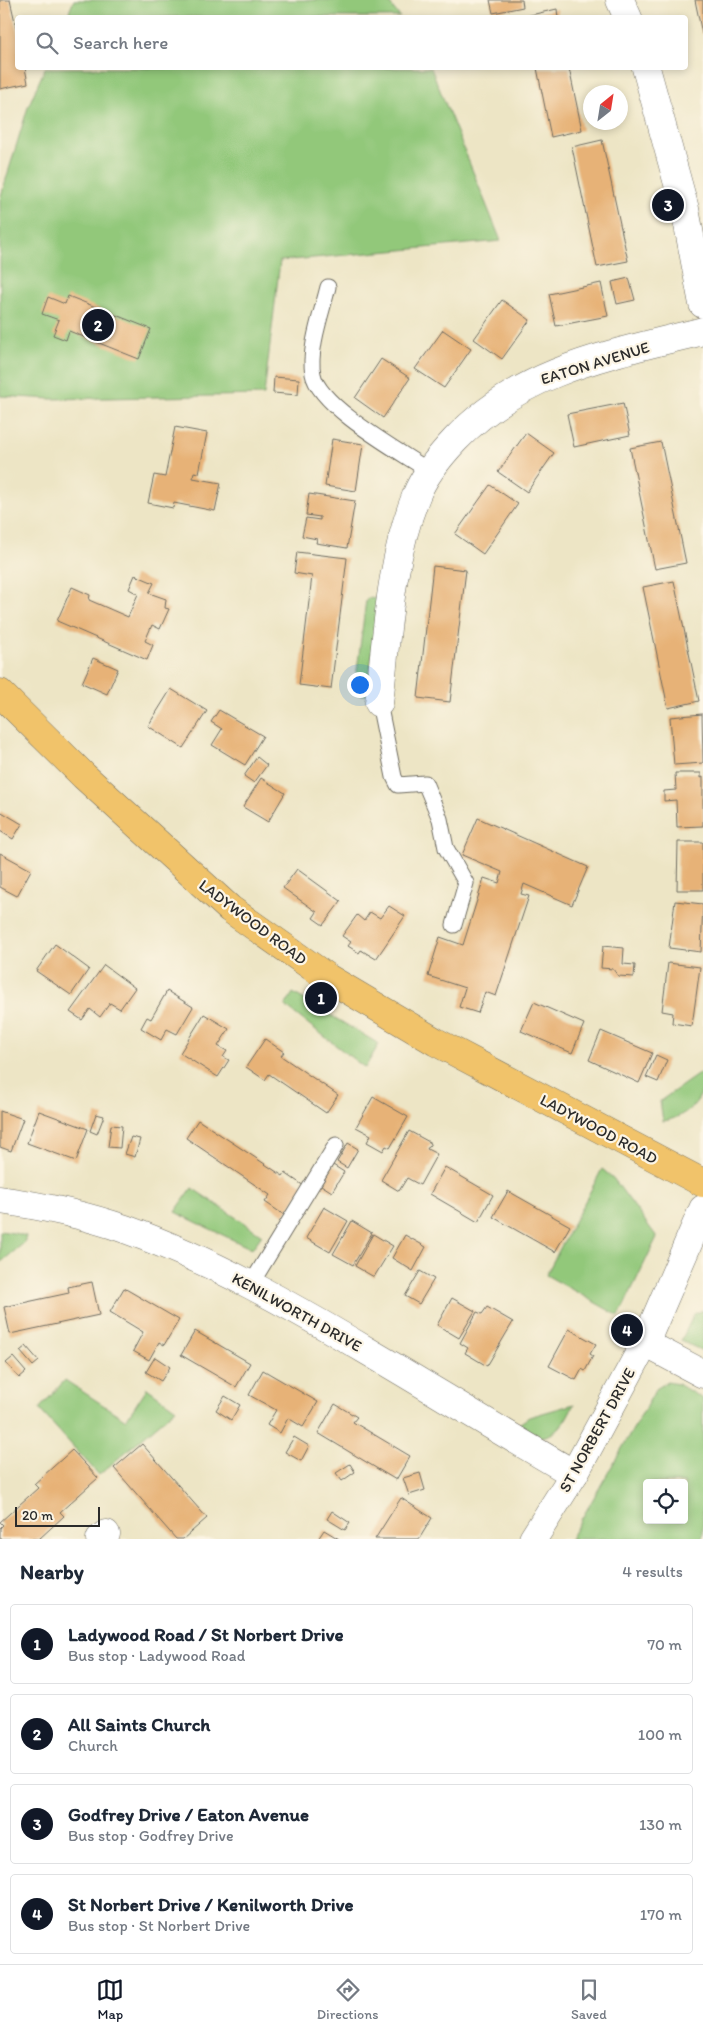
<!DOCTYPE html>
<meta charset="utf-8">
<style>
body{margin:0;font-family:Itim,sans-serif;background:#f6f6f7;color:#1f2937}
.controls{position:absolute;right:15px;bottom:15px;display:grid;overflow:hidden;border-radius:5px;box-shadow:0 2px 8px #0003}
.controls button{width:45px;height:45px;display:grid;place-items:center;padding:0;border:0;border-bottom:1px solid #e0e1e3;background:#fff;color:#1f2937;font:25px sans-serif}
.compass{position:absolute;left:583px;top:85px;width:45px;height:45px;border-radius:50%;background:#fff;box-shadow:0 2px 8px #0003;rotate:30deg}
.scale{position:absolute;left:15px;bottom:12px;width:85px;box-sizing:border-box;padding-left:5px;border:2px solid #2b2b2b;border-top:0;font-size:14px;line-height:18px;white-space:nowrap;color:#2b2b2b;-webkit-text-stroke:4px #fcf5e5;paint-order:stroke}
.you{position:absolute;left:359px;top:684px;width:18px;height:18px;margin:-12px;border:4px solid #fff;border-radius:50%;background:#1a73e8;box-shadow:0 0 0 8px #1a73e833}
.badge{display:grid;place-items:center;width:32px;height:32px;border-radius:50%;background:#111827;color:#fff;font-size:16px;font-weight:700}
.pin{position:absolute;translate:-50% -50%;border:2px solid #fff;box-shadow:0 1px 5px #0006}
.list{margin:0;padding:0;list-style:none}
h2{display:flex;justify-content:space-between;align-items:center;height:65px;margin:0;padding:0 20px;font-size:21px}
h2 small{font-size:16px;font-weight:400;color:#747a83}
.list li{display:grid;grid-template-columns:32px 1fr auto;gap:15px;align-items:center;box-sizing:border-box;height:80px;margin:0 10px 10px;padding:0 10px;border:1px solid #e0e1e3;border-radius:5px}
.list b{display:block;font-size:19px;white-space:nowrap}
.list p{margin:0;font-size:16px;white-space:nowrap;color:#747a83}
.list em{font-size:16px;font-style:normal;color:#747a83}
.icon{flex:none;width:28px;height:28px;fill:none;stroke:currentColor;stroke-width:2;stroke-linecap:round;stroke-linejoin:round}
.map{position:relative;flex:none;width:703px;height:1539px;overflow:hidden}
.search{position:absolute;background:#fff;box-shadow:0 2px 8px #0003;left:15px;right:15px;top:15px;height:55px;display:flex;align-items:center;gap:12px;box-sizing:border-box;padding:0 18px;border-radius:5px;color:#747a83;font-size:19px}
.sheet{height:425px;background:#fff}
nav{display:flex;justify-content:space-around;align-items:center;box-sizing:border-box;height:70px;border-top:1px solid #e0e1e3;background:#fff;font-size:14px;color:#747a83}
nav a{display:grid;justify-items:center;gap:2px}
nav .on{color:#111827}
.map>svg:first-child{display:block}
.green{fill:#92c87a;stroke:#5e7a52;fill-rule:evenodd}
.building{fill:#e7b277}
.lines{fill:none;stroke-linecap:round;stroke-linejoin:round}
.service-casing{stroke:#6f6c61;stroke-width:17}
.minor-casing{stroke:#6f6c61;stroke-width:29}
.tertiary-casing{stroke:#6f6c61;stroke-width:29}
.primary-casing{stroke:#6f6c61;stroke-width:29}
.service{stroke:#fff;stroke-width:15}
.minor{stroke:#fff;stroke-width:28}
.tertiary{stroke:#fff;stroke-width:28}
.primary{stroke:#f1c36a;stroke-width:28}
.labels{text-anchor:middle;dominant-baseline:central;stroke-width:4.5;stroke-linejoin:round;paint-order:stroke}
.street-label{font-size:16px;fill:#2b2b2b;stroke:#fcf5e5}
</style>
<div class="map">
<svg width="703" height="1539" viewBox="0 0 703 1539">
<rect width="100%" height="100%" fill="#fcf5e5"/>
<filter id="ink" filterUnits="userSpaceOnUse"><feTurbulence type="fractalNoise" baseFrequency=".02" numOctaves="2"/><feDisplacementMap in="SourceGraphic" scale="10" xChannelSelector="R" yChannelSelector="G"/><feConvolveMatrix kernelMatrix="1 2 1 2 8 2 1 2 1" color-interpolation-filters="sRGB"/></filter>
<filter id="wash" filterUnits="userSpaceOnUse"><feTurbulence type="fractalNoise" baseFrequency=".0096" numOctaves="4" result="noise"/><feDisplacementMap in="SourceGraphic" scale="20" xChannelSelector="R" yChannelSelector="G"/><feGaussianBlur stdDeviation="1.12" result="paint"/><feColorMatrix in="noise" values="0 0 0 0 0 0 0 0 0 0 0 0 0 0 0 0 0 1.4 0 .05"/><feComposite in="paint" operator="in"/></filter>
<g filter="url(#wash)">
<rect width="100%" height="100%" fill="#ede5c5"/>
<g class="green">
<path d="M74,0H387L400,17H67Z"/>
<path d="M45,68H431L501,241L280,261L264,395L52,399L0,396V199L28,107Z"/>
<path d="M368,598L379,599L367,695L354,694L366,600Z"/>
<path d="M293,993L379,1044L365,1068L285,1006Z"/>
<path d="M703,1071C703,1076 703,1082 703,1087C700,1105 680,1119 663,1121L660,1101Z"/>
<path d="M602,1169L613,1178L657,1237L619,1316L546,1275Z"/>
<path d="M192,1188L262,1235L252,1249L175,1212Z"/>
<path d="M0,1231L14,1233L26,1236L24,1243L0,1263Z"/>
<path d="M703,1310V1351L681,1341L694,1314Z"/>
<path d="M65,1380L126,1420L147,1388L176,1409L99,1475L39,1409Z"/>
<path d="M667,1382L678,1384L703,1399V1535L701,1539H570L656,1389ZM647,1483H684V1520H647Z"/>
<path d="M574,1404C566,1419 559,1436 539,1437L519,1424L529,1417Z"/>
</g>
<g id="blocks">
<g class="building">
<path d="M0,0H10L18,35V68H25L28,83L0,89Z"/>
<path d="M490,0H522L523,7L493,13Z"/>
<path d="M695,0H703V34H702Z"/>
<path d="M557,9L558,18H526V16Z"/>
<path d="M537,68H569L582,130L551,137Z"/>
<path d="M602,140L628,261L597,267L572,147Z"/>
<path d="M629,278L635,300L617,304L612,282Z"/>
<path d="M601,283L608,316L556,326L549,294Z"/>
<path d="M68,296L151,329L139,359L69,331L66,340L53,335L59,320L42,314L48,297L65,304Z"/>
<path d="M502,300L530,320L502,359L474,339Z"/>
<path d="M443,330L471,349L444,388L415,369Z"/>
<path d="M381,359L410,378L383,418L355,398Z"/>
<path d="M274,377L299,379L298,395L273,393Z"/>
<path d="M623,403L630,435L574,447L567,414Z"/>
<path d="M175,427L207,433L199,473L194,472L193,478L221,483L215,511L174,503L173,508L148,503L154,475L165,477Z"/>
<path d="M526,433L554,453L527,492L498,472Z"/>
<path d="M332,439L363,444L356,491L325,486Z"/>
<path d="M661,442L686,563L655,569L630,448Z"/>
<path d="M490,485L518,504L483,554L455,534Z"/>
<path d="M309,494L355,501L347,548L316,543L317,539L302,536L306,518L320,520V517L306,515Z"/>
<path d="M297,552L347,558L331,689L299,685L312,576L294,573Z"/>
<path d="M433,566L466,570L450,702L418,698Z"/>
<path d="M135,575L154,583L149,593L166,599L165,608L169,609L160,629L152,625L145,641L153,645L147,660L57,621L72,587L90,595L89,600L128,617L138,594L129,589Z"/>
<path d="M674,581L699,701L668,708L643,587Z"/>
<path d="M93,658L118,669L107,694L82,683Z"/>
<path d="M171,689L207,711L183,748L148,726Z"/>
<path d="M219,710L263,736L245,765L212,745L222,729L211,722Z"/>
<path d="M702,714L703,763L674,765L670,717Z"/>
<path d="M257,757L267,765L254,783L244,776Z"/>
<path d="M675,773H701V778L703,777V826L677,827L676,800L664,801V791L676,790Z"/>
<path d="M261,778L285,793L268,822L243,807Z"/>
<path d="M0,811L22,824L13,839L0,831Z"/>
<path d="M478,818L588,867L572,905L524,884L521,894L529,896L496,996L485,992L478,1013L459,1007L465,988L428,976L440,937L463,945L484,878L499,883L502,872L462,855Z"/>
<path d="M678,842H703V890H677Z"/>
<path d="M0,853L31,870L17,896L0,887Z"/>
<path d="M297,869L341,901L323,925L313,918L317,912L283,888Z"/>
<path d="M675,901L703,904L701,952L669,948Z"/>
<path d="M389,906L405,916L376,959L361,950L359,953L348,946L351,942L342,936L357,915L364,921L370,912L380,918Z"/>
<path d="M55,944L89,969L71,995L36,971Z"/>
<path d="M603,946L624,948L623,964L635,965L634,977L618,976L613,969L601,968Z"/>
<path d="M668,963L700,967L692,1026L672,1023L673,1013L662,1011Z"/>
<path d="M104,965L135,988L120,1009L110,1003L100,1017L90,1009L82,1020L70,1012Z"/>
<path d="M167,991L193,1007L177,1034L167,1029L161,1040L141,1028L147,1017L151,1019Z"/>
<path d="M534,1002L584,1024L572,1053L521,1031Z"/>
<path d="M204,1014L229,1029L218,1046L227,1051L223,1057L229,1060L218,1077L180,1053Z"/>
<path d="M601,1031L652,1053L639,1083L589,1060Z"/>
<path d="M265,1039L284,1052L281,1056L338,1095L326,1113L269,1074L265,1080L246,1067Z"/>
<path d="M656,1055L667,1060L658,1082L646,1077Z"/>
<path d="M373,1097L408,1117L390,1148L386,1146L383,1151L367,1142L371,1135L356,1127Z"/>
<path d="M0,1111L23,1119L11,1151L0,1147Z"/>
<path d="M39,1111L88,1129L76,1161L27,1143Z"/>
<path d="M96,1114L104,1116L97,1134L90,1131Z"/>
<path d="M198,1120L283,1176L285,1173L304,1186L284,1215L265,1202L270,1195L186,1138Z"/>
<path d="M111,1125L122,1126L120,1148L108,1147Z"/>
<path d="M409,1131L431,1143L427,1149L437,1154L420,1185L407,1178L399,1191L381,1180Z"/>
<path d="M131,1137L140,1139L135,1157L125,1154Z"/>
<path d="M348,1143L358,1149L347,1168L337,1162Z"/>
<path d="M333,1165L344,1172L332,1192L321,1185Z"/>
<path d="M445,1167L493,1195L478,1222L430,1194Z"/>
<path d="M508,1191L570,1226L555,1252L493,1217Z"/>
<path d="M324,1207L348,1221L330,1252L306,1238Z"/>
<path d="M352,1221L372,1233L353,1265L333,1254Z"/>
<path d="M373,1234L393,1246L374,1277L355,1266Z"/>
<path d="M405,1235L426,1247L413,1271L392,1258Z"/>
<path d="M420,1271L434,1279L419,1304L405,1296Z"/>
<path d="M92,1282L99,1315L10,1334L4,1307L69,1293L68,1287Z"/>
<path d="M124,1288L179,1320L164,1345L159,1342L149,1360L133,1351L143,1332L110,1312Z"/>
<path d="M452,1298L475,1311L459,1338L437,1325Z"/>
<path d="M487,1307L513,1322L487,1366L465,1353L468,1348L460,1343L477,1312L482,1314Z"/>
<path d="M569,1329L596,1344L590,1354L593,1356L585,1371L582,1369L576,1380L549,1366Z"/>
<path d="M195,1331L250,1363L236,1387L181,1355Z"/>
<path d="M26,1346L39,1361L33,1366L20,1351Z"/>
<path d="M13,1357L26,1372L19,1378L6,1363Z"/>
<path d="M155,1357L170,1367L161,1381L146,1372Z"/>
<path d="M263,1370L318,1402L303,1427L288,1418L280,1433L267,1425L276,1410L249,1395Z"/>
<path d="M225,1396L240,1405L231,1420L216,1410Z"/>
<path d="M335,1404L357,1417L353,1422L410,1456L396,1480L318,1433Z"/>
<path d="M294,1437L309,1446L301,1461L285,1452Z"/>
<path d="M142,1444L207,1518L183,1539H176L114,1468Z"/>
<path d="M72,1450L98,1478L60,1512L64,1516L39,1539H0V1528L3,1525L0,1522L38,1488L34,1484Z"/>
<path d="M350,1464L355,1472L342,1481L336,1473Z"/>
<path d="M420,1473L425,1490L409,1495L403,1478Z"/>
<path d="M401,1498L432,1518L419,1539H375Z"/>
<path d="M332,1511L350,1523L345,1530L327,1519Z"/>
<path d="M324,1530L339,1539H318Z"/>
</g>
</g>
</g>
<g filter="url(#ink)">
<use href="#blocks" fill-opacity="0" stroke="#6f6c61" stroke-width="1"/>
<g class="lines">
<g class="service-casing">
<g id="service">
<path d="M328,287C322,312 308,350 313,374C319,407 401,452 429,471"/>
<path d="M379,703L394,777L398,785L425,783L440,819L446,848L466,883L454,925"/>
<path d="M251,1284L336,1145"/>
</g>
</g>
<g class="minor-casing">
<g id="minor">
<path d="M379,703C387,633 390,562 416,496C424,475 440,456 455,440C522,369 612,354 703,331"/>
<path d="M0,1200C42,1206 85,1215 125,1229C211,1260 290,1305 369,1352C437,1392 505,1434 574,1474"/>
<path d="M645,1343L703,1374"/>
<path d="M100,1539L106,1534"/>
</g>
</g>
<g class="tertiary-casing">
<g id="tertiary">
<path d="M620,0L628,18"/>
<path d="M646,68L685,209L703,304"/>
<path d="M533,1539L574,1474L645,1343L703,1209"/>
</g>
</g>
<g class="primary-casing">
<path id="primary" d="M0,693L84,776L230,909L328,978L436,1042L703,1183"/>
</g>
<use href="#service" class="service"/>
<use href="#minor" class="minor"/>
<use href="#tertiary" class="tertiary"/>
<use href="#primary" class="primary"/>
</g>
</g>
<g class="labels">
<g class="street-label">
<text transform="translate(595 363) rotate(-17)">EATON AVENUE</text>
<text transform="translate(253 922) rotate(37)">LADYWOOD ROAD</text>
<text transform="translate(599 1129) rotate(28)">LADYWOOD ROAD</text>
<text transform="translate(297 1312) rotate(29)">KENILWORTH DRIVE</text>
<text transform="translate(597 1430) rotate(-61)">ST NORBERT DRIVE</text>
</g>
</g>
</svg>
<div class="controls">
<button><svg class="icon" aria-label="locate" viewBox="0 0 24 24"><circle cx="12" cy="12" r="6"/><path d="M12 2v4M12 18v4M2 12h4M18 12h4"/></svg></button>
</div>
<svg class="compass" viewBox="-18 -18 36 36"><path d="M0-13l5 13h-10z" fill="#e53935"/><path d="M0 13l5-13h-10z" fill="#747a83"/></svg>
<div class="scale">20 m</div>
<div class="you"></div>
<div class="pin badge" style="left:321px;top:998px">1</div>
<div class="pin badge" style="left:98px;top:325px">2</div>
<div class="pin badge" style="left:668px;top:205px">3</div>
<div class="pin badge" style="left:627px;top:1330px">4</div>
<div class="search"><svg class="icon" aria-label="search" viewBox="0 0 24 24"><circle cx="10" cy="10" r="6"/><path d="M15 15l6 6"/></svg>Search here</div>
</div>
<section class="sheet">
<h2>Nearby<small>4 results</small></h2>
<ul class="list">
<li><span class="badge">1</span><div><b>Ladywood Road / St Norbert Drive</b><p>Bus stop · Ladywood Road</p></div><em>70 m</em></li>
<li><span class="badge">2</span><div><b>All Saints Church</b><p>Church</p></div><em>100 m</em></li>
<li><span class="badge">3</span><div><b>Godfrey Drive / Eaton Avenue</b><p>Bus stop · Godfrey Drive</p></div><em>130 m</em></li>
<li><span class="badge">4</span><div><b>St Norbert Drive / Kenilworth Drive</b><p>Bus stop · St Norbert Drive</p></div><em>170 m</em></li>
</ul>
</section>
<nav>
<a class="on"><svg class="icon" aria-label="map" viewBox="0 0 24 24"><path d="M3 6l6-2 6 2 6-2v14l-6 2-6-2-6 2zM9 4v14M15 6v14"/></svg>Map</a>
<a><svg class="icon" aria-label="directions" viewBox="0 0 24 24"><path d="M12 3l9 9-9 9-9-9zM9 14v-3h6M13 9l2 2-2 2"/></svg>Directions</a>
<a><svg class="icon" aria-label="saved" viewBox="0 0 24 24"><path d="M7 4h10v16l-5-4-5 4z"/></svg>Saved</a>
</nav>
